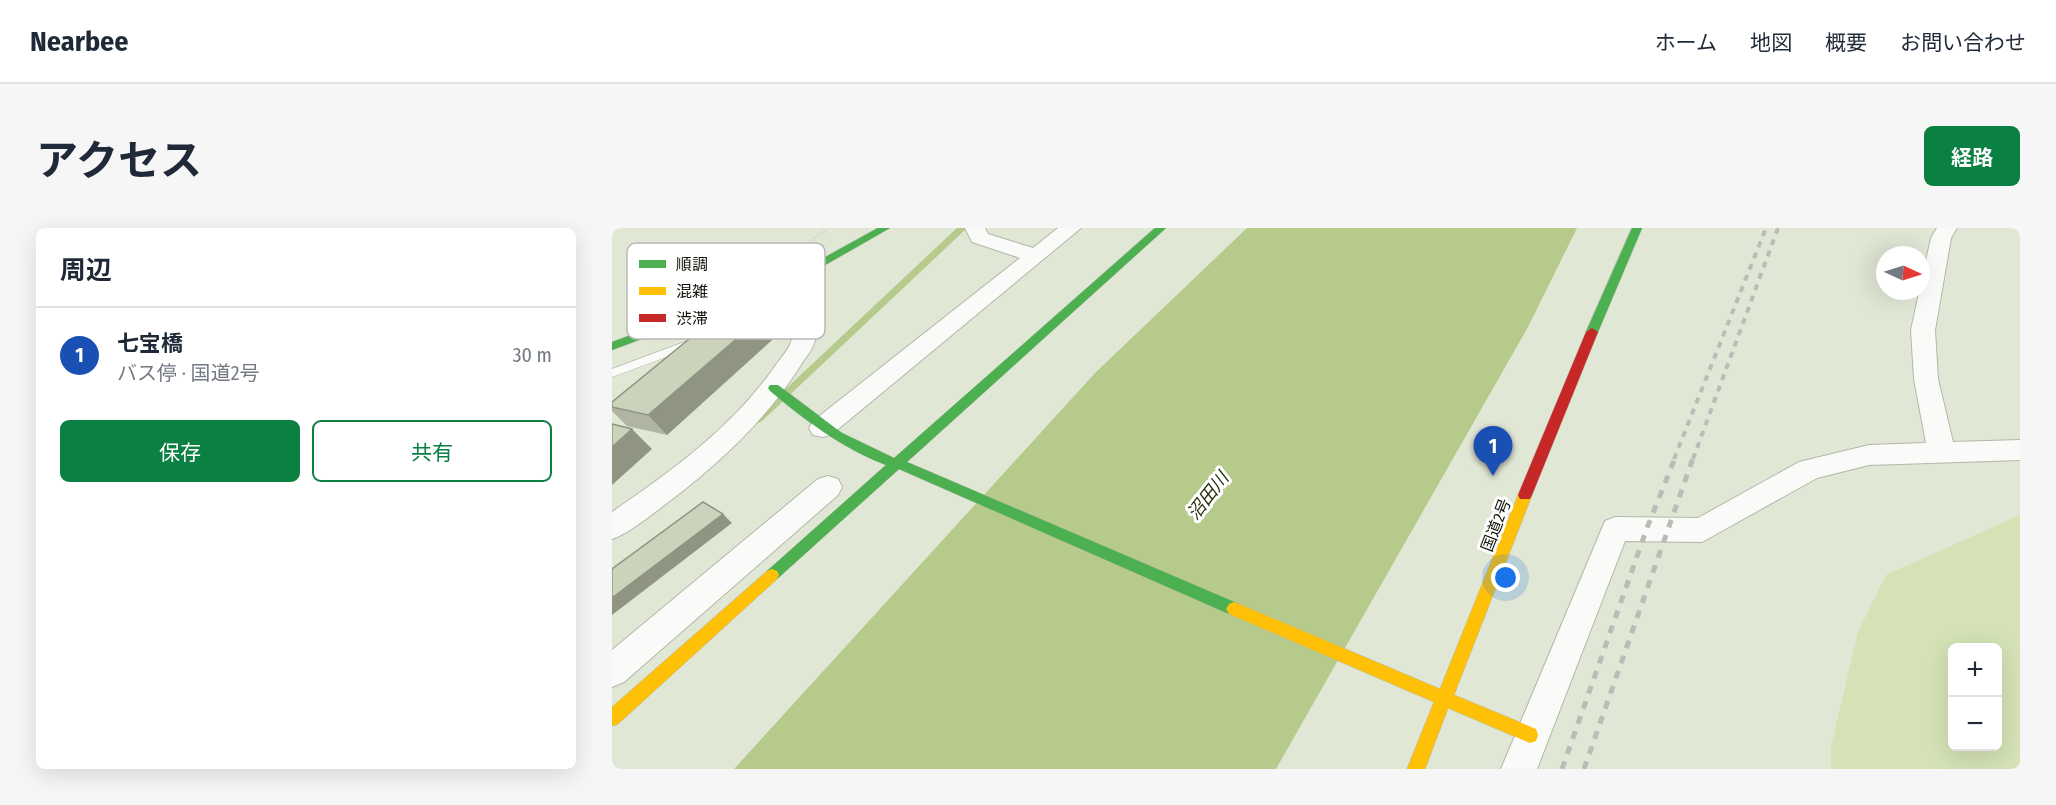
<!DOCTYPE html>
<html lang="ja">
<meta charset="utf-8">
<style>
body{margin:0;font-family:"Fira Sans Condensed","Noto Sans JP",sans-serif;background:#f6f6f7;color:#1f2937}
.controls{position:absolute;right:18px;bottom:18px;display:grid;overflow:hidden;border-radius:9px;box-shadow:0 6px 24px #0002}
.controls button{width:54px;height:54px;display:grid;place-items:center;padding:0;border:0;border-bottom:2px solid #e0e1e3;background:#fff;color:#1f2937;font:30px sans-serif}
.compass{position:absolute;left:1264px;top:18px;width:54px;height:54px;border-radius:50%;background:#fff;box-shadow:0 6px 24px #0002;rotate:94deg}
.you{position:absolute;left:894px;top:350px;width:21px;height:21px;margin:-15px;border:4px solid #fff;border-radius:50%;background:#1a73e8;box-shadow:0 0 0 9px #1a73e833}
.badge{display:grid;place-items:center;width:39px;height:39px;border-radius:50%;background:#0b8043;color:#fff;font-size:20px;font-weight:700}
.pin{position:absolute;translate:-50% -50px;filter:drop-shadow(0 2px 3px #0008)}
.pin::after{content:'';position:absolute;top:32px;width:21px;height:18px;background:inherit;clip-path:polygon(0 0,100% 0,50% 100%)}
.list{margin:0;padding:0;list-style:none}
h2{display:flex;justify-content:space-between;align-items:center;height:78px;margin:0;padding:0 24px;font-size:26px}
h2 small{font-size:20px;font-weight:400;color:#747a83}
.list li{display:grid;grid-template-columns:39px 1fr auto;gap:18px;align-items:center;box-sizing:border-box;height:96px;padding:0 24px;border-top:2px solid #e0e1e3}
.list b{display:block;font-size:22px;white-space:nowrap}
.list p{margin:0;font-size:20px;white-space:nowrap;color:#747a83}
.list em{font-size:20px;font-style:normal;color:#747a83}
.actions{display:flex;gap:12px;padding:18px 24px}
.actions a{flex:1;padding:14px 0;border:2px solid #0b8043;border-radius:9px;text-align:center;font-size:21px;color:#0b8043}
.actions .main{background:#0b8043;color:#fff}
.map{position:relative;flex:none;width:1408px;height:541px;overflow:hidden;border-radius:9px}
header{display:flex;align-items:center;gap:36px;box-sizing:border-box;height:84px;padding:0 30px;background:#fff;border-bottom:2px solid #e0e1e3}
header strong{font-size:28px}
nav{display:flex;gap:33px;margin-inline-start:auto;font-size:21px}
.intro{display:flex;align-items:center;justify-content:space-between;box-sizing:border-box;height:144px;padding:0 36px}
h1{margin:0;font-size:42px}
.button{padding:15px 27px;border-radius:9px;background:#0b8043;color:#fff;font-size:21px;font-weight:700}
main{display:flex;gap:36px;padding:0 36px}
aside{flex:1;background:#fff;border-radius:9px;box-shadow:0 6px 24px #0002}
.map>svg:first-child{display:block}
.green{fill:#d4e2b6;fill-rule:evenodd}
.water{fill:#b6ca8b}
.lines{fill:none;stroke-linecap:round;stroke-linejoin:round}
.stream{stroke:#b6ca8b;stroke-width:7}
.lane-casing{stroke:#b2b7a9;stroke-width:1}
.street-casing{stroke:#b2b7a9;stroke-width:2}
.fast-casing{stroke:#b2b7a9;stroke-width:1}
.slow-casing{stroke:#b2b7a9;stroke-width:1}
.jam-casing{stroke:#b2b7a9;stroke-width:1}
.path{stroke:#d7d9d3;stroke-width:3;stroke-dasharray:2 2;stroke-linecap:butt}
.lane{fill:#fafbf9;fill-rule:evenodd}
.street{fill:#fafbf9;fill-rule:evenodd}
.fast{fill:#4caf50;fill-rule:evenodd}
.slow{fill:#ffc107;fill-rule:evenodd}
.jam{fill:#c62828;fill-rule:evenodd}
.rail-far1{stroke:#bbbcb7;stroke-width:4;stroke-dasharray:6 6;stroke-linecap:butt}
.rail{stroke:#bbbcb7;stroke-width:5;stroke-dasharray:8 8;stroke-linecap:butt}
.wall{fill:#afb5a1}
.shaded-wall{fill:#8f9483}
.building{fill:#ccd3bb;stroke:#8f9483;stroke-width:1.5}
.labels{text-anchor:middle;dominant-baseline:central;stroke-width:6;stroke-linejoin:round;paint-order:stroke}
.street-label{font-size:16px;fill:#111409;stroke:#fff}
.water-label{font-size:18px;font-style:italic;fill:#27310d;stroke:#fff}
.key{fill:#fff;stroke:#b8b8b5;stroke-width:1.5}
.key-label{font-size:16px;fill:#111409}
</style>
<header>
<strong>Nearbee</strong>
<nav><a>ホーム</a><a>地図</a><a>概要</a><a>お問い合わせ</a></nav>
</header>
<div class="intro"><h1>アクセス</h1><a class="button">経路</a></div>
<main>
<aside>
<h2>周辺<small></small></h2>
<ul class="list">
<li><span class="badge" style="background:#1a4fb4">1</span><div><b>七宝橋</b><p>バス停 · 国道2号</p></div><em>30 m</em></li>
</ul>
<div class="actions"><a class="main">保存</a><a>共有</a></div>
</aside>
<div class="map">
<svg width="1408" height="541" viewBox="0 0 1408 541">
<rect width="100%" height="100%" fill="#e1e7d5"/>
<path class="green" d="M1408,287V541H1219V519L1246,404L1274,347ZM1340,419H1386V518H1340Z"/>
<path class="water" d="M635,0H965L916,99L664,541H122L483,145Z"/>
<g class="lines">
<path class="stream" d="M147,191L350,0"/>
<g class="lane-casing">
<g id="lane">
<path d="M191,66L196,69L195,71L147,94H139L138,92Z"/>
<path d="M83,110L87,111V117L0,149V141Z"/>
</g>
</g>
<g class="street-casing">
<g id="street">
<path d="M353,0H373L376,6L421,20L446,0H469L219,207L210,209L201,207L197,200L201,193L408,30L360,14Z"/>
<path d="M1325,0H1345L1339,10L1323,102L1326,151L1341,214L1408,212V232L1257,237L1205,250L1090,314L1013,313L925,541H889L993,293L1003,289L1086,290L1187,234L1257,217L1314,215L1302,151L1299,102L1319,10Z"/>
<path d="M181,44L189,46C201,64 208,90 203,112C201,122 192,131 187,140C150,197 101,241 46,282C32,292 17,305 0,311V284C60,243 119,200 161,141C167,132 176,123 179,114C185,94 179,69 170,51L173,46Z"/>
<path d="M216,248L226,251L230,259L226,267L12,454L0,459V422L206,251Z"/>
</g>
</g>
<g class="fast-casing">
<g id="fast">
<path d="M266,0H278L185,53L0,122V114L177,49Z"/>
<path d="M543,0H554L295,234L627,376L630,381L627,386L622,388L617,386L287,241L165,351L160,353L155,351L153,347L155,343L274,237C230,220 194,193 158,163L156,160L158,157H166L230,205L282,230Z"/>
<path d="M1020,0H1030L986,104L984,107H976L974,104Z"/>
</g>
</g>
<g class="slow-casing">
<g id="slow">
<path d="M913,262L918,263L920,267L842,467L924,501L926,507L924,513L918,515L836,480L813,541H795L822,474L617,386L614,381L617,376L622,374L627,376L828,461L906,267L908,263Z"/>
<path d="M160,341L165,343L167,347L165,351L6,496L0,498V479L155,343Z"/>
</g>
</g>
<g class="jam-casing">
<path id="jam" d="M980,100L986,104L920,267L918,271H908L906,267L974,104Z"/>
</g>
<path class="path" d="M192,17L213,3L210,0"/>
<use href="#lane" class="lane"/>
<use href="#street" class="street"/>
<use href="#fast" class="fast"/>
<use href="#slow" class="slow"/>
<use href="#jam" class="jam"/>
<g class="rail-far1">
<path d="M1062,231L1154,0"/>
<path d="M1081,231L1166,0"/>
</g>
<g class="rail">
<path d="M950,541L1035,300L1063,230"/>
<path d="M972,541L1081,230"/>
</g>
</g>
<path class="wall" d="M157,83L170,103L55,207L15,198L0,183V174Z"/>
<g class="shaded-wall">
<path d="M157,83L170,103L55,207L36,187Z"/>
<path d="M20,201L40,221L0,257V219Z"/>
<path d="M111,286L120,295L0,387V370Z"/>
</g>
<g class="building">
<path d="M120,76L157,83L36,187L0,179V174Z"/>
<path d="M0,196L20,201L0,219Z"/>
<path d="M91,274L111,286L0,370V341Z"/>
</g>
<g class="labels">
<g class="street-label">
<text transform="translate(884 297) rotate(-69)">国道2号</text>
</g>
<g class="water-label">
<text transform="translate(596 268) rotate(-52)">沼田川</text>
</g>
</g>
<rect x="15" y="15" width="198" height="96" rx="9" class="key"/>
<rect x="27" y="32" width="27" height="8" fill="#4caf50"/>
<rect x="27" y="59" width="27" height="8" fill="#ffc107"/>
<rect x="27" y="86" width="27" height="8" fill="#c62828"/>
<g class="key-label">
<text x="64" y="42">順調</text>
<text x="64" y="69">混雑</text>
<text x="64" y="96">渋滞</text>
</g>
</svg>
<div class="controls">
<button>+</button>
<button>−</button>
</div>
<svg class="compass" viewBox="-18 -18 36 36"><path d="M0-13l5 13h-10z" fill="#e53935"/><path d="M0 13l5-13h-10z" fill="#747a83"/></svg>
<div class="you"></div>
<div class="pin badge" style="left:881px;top:248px;background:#1a4fb4">1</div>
</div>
</main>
